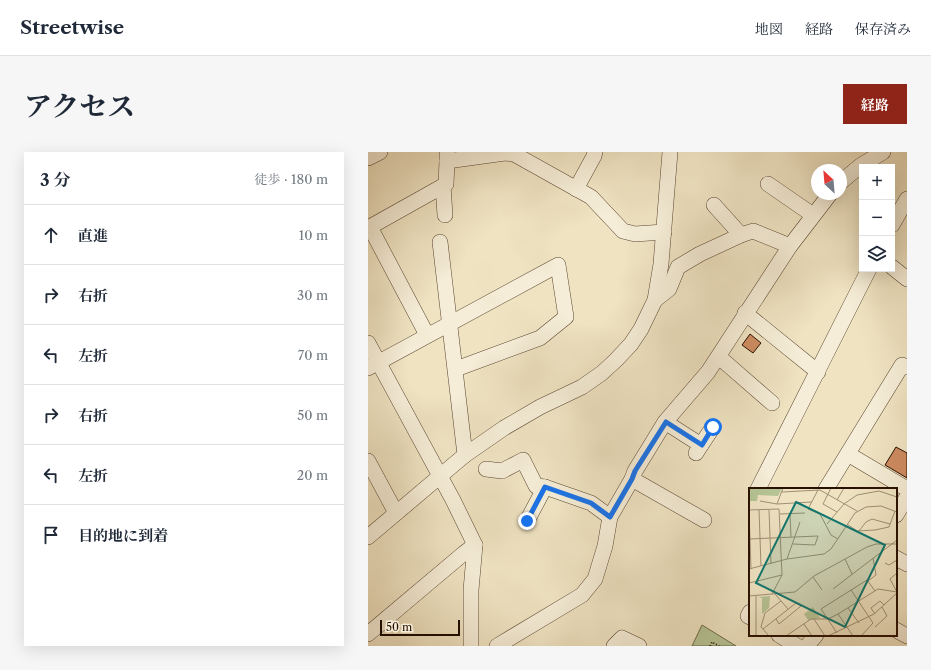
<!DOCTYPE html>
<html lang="ja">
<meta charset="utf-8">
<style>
body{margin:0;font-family:"Libre Caslon Text","Noto Serif JP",serif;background:#f6f6f7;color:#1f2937}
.controls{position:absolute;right:12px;top:12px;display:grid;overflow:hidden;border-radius:0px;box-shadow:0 4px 16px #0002}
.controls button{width:36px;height:36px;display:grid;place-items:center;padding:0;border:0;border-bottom:1px solid #e0e1e3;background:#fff;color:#1f2937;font:20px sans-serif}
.compass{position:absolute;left:443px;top:12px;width:36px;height:36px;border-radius:50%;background:#fff;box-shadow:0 4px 16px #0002;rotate:334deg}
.scale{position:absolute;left:12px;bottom:10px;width:80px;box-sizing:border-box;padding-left:4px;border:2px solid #281000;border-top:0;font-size:11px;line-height:14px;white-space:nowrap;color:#281000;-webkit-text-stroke:3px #f5edd7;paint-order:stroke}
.stop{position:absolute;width:12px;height:12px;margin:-9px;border:3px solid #1a73e8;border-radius:50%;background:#fff}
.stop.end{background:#1a73e8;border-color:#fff;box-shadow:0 1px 4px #0008}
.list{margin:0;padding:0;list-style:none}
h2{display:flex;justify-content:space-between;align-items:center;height:52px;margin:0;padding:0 16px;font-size:17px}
h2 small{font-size:13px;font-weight:400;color:#747a83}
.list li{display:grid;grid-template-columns:26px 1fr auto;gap:12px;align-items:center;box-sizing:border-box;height:60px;padding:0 16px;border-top:1px solid #e0e1e3}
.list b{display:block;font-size:15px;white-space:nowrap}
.list em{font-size:13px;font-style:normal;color:#747a83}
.icon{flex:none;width:22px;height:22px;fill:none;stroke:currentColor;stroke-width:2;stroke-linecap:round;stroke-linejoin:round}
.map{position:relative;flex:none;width:539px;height:494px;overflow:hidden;border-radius:0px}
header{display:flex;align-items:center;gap:24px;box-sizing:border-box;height:56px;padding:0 20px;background:#fff;border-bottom:1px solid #e0e1e3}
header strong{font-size:19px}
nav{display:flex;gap:22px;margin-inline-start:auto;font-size:14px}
.intro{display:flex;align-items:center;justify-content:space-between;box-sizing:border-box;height:96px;padding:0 24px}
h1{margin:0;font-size:28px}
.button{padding:10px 18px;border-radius:0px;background:#8f2418;color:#fff;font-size:14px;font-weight:700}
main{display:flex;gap:24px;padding:0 24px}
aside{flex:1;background:#fff;border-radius:0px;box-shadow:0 4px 16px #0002}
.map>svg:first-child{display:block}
.green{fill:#b6c495;stroke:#6f6a4a}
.building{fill:#ce8c61;stroke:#281000}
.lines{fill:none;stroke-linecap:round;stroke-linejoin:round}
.minor-casing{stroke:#5a4530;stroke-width:16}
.path{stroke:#281000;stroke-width:2;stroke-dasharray:1 2;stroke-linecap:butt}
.minor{stroke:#f5edd7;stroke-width:15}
.route{stroke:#1a73e8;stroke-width:5}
.inset-road{fill:none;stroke:#9f8f74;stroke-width:1}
.view{fill:#0f766e;fill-opacity:0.15;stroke:#0f766e;stroke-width:2}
.inset-edge{fill:none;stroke:#281000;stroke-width:2}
</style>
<header>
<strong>Streetwise</strong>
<nav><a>地図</a><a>経路</a><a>保存済み</a></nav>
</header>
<div class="intro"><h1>アクセス</h1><a class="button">経路</a></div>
<main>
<aside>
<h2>3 分<small>徒歩 · 180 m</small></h2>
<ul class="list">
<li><svg class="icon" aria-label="ahead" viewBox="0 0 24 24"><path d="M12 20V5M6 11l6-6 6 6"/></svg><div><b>直進</b></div><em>10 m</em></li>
<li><svg class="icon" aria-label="right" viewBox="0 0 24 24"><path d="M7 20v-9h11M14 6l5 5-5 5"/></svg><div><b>右折</b></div><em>30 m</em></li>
<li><svg class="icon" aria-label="left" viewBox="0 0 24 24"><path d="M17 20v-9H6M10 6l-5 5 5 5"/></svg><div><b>左折</b></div><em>70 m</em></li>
<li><svg class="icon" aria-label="right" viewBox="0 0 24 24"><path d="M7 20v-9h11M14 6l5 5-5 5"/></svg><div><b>右折</b></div><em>50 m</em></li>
<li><svg class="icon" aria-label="left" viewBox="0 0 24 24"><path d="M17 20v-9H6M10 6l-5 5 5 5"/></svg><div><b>左折</b></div><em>20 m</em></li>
<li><svg class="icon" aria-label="arrive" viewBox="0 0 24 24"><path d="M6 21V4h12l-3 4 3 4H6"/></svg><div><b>目的地に到着</b></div></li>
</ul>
</aside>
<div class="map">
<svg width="539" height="494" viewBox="0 0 539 494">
<rect width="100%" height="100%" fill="#efe3c2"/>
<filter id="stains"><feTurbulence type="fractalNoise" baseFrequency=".005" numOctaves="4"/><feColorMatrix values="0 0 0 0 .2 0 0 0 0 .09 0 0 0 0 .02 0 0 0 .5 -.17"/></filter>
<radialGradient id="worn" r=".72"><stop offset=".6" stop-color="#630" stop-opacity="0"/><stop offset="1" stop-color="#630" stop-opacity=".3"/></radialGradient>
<path class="green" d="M334,473L368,494H324Z"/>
<g class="building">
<path d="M382,182L393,191L385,201L374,193Z"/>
<path d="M528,295L539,301V326L517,313Z"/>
</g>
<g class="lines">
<g class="minor-casing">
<g id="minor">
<path d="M79,0V9L137,1L146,2L223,45L255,79L267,82L296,80"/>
<path d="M0,6L12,0"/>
<path d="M473,30L492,14L515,0"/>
<path d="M400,32L445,63"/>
<path d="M208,37L226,4L227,0"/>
<path d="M346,53L373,83"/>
<path d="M77,63L75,34L78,32L79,9"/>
<path d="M524,73L539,47"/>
<path d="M2,75L59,183"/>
<path d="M0,76L75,34"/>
<path d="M72,90L97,303"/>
<path d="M524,115L539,127"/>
<path d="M287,148L301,137L310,115L332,102L373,83L385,79L422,94"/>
<path d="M377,161L450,220"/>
<path d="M0,191L85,348L107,393L103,438V494"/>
<path d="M351,205L404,251"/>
<path d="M0,216L190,113L198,165L172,186L88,217"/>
<path d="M297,270L333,293L328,301"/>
<path d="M333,293L345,275"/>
<path d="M480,302L539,337"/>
<path d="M0,309L28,361"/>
<path d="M118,317L134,319L155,308L168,334L177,335L223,351L242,365"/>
<path d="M264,327L336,368"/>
<path d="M390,337L501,117"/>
<path d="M458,337L534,213L539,215"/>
<path d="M528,363L539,345"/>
<path d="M159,369L177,335"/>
<path d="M0,385L97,303L136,276L172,255L214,235L234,221L248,208L263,192L273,177L287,148L293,112L302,0"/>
<path d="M528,406L539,412"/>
<path d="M382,460L380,464L382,465"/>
<path d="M528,478L539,484"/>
<path d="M0,482L95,402L107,393"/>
<path d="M411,483L429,494"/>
<path d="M129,494L214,443L227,427L237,394L242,365L264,327L267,319L297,270L340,220L422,94L462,42"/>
<path d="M246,494L254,486L271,494"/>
<path d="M439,494L448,483"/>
</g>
</g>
<path class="path" d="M342,494L344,490L351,494"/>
<use href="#minor" class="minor"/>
</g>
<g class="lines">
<path class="route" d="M159,369L177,335L223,351L242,365L264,327L267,319L298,270L334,293L345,275"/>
</g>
<g transform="translate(381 336)">
<rect width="148" height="148" fill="#efe3c2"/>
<path d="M0,0H33L29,8L9,7L8,13H0ZM21,108L20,120L13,126V110L9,109ZM64,119L71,130L59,132L55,126Z" fill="#b6c495"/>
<path class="inset-road" d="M82,0L74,16L88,24M69,2L59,21L71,26L82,47L89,51M33,4L71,2L108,23M88,12L95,0M11,13L28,16L63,14M28,16L34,0M0,22L30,21L33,87L23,106M10,22L12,78M20,22L22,76M0,23L2,81M31,26L56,25M41,26L42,49M78,36L95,16L108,7L130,3L148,9M98,36L108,43L126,42L140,39L146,23M110,43L117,34L123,31L141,36M0,51L69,48L66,57L44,56M38,71L51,34M96,71L103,86M136,75L140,77L148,72M0,81L38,71L75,66L82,61L106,25L117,19L132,18L148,24M148,85L141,91L148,104M64,89L73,102M119,93L127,87L124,70M0,95L33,87M84,101L148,52M102,102L124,135L112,148M26,106L39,121M0,108L46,104L65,88L118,59L127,56H148M7,108V148M99,120L110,135M89,126L104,148M126,126L122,120L131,113L135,117M65,131L76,148M55,136L63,148M126,139L138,128L133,119M14,141L47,115L52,118L30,136L27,131M88,145L72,121L118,92L126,103M20,148L12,139L16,125L32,113M37,148L62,131H79L89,126L129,101L148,104M79,148L125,126L148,105"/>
<path class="view" d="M47,14L136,57L96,139L7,95Z"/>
<rect width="148" height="148" class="inset-edge"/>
</g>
<rect width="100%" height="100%" filter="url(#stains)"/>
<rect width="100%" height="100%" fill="url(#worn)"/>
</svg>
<div class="controls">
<button>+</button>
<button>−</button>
<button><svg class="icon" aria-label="layers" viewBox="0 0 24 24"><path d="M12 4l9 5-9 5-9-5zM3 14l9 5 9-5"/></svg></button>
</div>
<svg class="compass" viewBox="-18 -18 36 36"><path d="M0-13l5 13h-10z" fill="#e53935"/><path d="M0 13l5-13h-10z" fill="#747a83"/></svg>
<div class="scale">50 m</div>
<div class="stop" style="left:345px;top:275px"></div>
<div class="stop end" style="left:159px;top:369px"></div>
</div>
</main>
